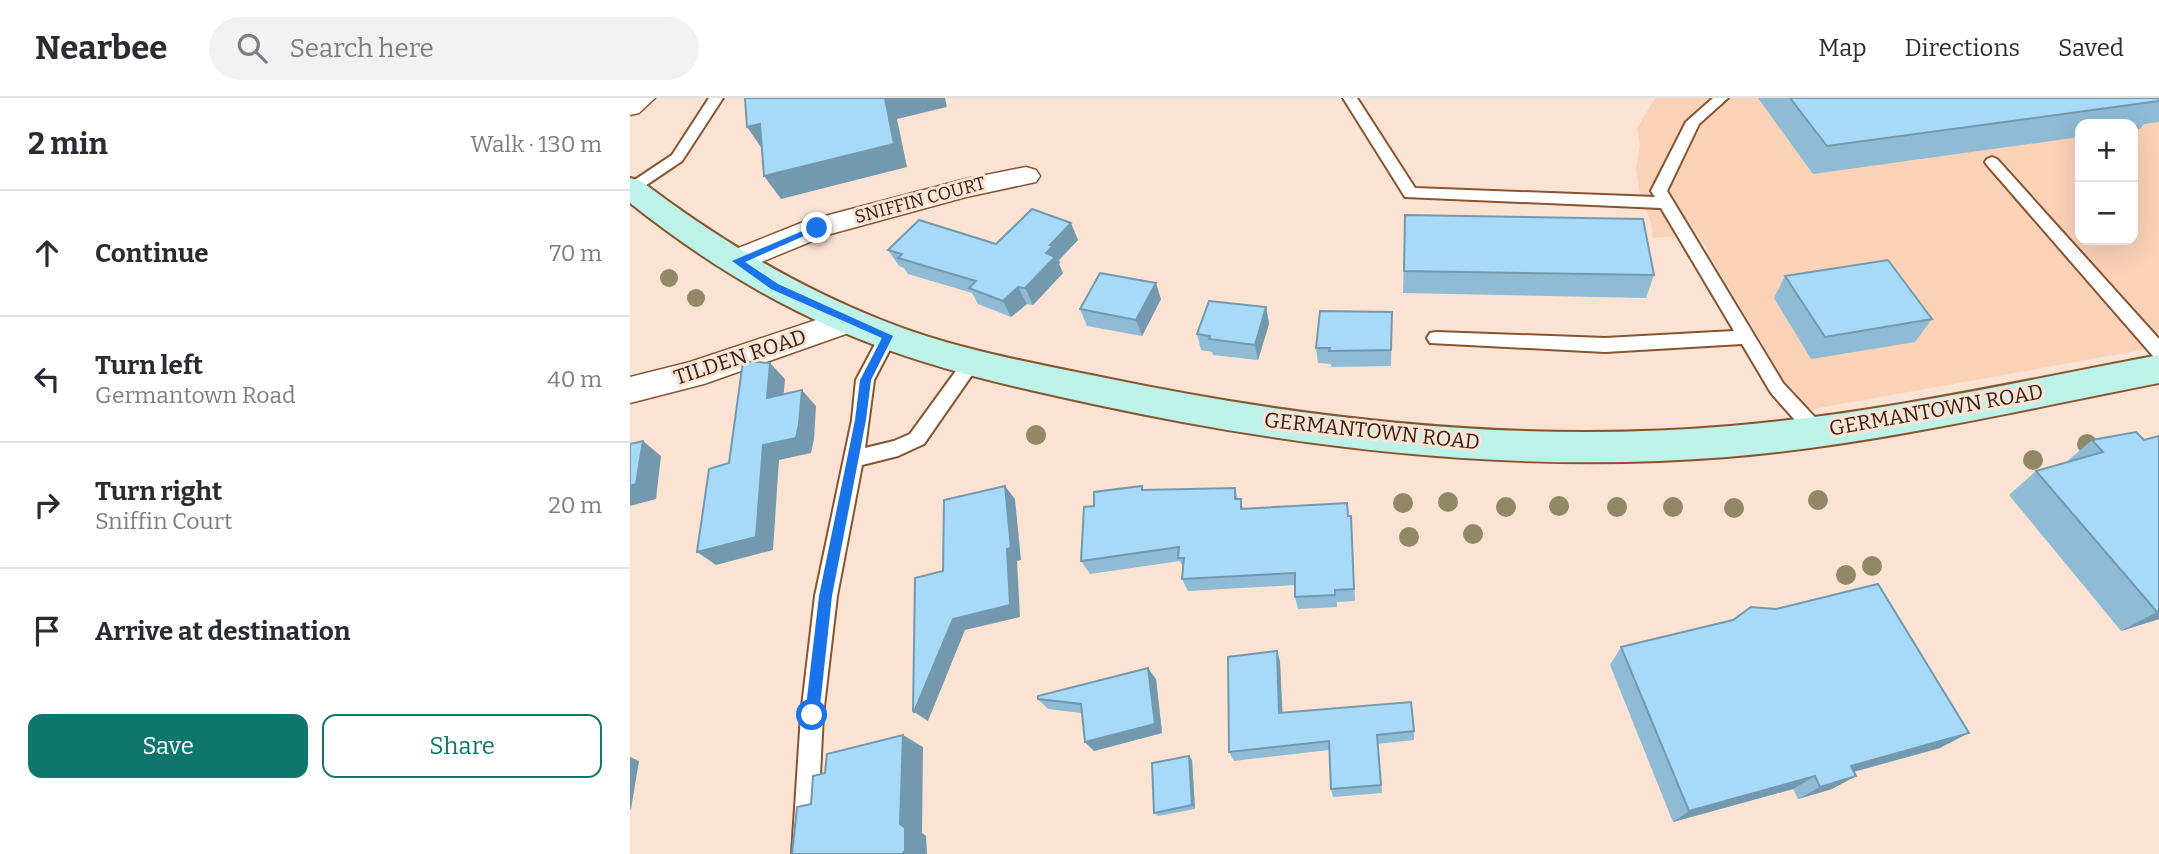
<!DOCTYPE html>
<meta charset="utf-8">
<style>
body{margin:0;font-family:Bitter,serif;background:#f2f2f3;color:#2b2b33}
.controls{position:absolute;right:21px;top:21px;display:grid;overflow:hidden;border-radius:14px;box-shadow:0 7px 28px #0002}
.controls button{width:63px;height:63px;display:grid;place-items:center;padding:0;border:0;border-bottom:2px solid #e1e1e2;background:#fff;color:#2b2b33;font:35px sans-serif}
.stop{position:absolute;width:21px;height:21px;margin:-16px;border:5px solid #1a73e8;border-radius:50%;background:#fff}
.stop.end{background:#1a73e8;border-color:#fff;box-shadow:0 2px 7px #0008}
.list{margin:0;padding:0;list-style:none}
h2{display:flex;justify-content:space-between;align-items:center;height:91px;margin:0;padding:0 28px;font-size:30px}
h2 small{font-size:23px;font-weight:400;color:#7c7c81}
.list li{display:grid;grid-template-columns:46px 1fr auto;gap:21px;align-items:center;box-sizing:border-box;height:126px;padding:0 28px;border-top:2px solid #e1e1e2}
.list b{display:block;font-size:26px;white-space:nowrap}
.list p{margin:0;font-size:23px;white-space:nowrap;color:#7c7c81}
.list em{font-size:23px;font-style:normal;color:#7c7c81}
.actions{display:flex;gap:14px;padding:21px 28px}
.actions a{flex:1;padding:16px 0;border:2px solid #0f766e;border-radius:14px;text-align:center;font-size:24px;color:#0f766e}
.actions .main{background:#0f766e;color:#fff}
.icon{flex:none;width:38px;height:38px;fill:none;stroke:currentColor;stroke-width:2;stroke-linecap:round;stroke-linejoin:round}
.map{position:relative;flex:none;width:1529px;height:756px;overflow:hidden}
header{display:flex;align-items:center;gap:42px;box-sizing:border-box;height:98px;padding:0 35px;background:#fff;border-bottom:2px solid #e1e1e2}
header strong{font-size:33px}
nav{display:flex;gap:38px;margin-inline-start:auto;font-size:24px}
.search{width:490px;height:63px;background:#f2f2f3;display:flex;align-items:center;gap:18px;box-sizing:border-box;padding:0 24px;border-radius:38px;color:#7c7c81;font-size:26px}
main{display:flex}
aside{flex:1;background:#fff}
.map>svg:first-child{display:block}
.built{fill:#fad2b8;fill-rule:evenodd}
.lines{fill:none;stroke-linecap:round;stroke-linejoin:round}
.service-casing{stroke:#885430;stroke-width:4}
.minor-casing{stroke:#885430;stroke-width:3}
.secondary-casing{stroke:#885430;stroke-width:4}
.service{fill:#fff;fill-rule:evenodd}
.minor{fill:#fff;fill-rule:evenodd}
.secondary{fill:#bdf2e8;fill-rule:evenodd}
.tree{fill:#918966}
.wall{fill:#8fbbd5}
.shaded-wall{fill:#7499ae}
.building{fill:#a6daf8;stroke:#7499ae;stroke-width:2}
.route{fill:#1a73e8}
.labels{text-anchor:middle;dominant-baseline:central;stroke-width:6;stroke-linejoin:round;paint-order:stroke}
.far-street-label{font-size:18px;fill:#362011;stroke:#fbe3d3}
.street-label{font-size:21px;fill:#362011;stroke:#fbe3d3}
</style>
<header>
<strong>Nearbee</strong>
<div class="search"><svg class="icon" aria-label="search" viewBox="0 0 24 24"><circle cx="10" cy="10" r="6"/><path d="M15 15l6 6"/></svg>Search here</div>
<nav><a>Map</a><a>Directions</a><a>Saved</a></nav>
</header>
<main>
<aside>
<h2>2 min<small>Walk · 130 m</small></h2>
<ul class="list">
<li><svg class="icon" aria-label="ahead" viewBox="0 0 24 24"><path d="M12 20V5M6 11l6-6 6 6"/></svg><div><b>Continue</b></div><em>70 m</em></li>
<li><svg class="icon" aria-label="left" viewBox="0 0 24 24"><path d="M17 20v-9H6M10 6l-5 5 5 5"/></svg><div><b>Turn left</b><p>Germantown Road</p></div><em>40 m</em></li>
<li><svg class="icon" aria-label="right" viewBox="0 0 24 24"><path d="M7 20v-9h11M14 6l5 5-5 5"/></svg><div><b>Turn right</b><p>Sniffin Court</p></div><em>20 m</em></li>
<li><svg class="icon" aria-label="arrive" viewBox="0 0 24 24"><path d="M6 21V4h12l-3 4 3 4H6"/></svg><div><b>Arrive at destination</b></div></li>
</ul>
<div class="actions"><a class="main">Save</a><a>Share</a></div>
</aside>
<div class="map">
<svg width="1529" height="756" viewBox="0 0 1529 756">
<rect width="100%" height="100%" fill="#fbe3d3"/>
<path class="built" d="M1025,0H1529V249L1172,313L1068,137L1023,140L1021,125L1010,97L1006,72L1010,47L1007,30ZM1450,26H1503V142H1450Z"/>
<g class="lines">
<g class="service-casing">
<g id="service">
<path d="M79,0H93L52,63L6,94L0,96V85L42,57Z"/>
<path d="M713,0H727L785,90L1025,99L1021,93L1056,24L1083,0H1098L1069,26L1037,93L1153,285L1194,329L1196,334L1194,339L1187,342L1180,339L1141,295L1112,246L975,254L800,245L797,240L800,235L806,234L975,240L1104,233L1031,110L775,99Z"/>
<path d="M1362,59L1367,61L1529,241V260L1523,258L1357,67L1355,64L1357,61Z"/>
<path d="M258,232L264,233L267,238L244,282L235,350L264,343L280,336L336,259H348L351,264L294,346L268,358L232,367L207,498L193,617L186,756H162L171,617L185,498L222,322L226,282L252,233Z"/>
</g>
</g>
<g class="minor-casing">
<g id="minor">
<path d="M0,0H25L9,15L0,17Z"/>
<path d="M396,69L406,72L410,78L406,84L336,99L197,137L107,174L96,171L92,163L96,155L176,123L336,81Z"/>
<path d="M219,211L230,215L235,223L230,231L74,286L0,305V279L60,264Z"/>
</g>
</g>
<g class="secondary-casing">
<path id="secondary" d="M0,80L11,83C85,139 163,187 249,221C320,250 397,264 471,279C676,322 890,346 1100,328C1245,316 1387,284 1529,257V285C1386,313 1243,347 1097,359C885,376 671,351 463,306C375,287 286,267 203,230C130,198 63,155 0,105Z"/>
</g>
<use href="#service" class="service"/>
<use href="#minor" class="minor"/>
<use href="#secondary" class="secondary"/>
</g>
<g class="tree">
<circle cx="39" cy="180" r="9"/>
<circle cx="66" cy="200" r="9"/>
<circle cx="406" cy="337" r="10"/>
<circle cx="1457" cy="346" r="10"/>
<circle cx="1403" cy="362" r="10"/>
<circle cx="1188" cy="402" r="10"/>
<circle cx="818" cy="404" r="10"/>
<circle cx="773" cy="405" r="10"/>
<circle cx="929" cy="408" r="10"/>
<circle cx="876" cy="409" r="10"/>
<circle cx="987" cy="409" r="10"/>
<circle cx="1043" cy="409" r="10"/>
<circle cx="1104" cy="410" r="10"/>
<circle cx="843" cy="436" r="10"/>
<circle cx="779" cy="439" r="10"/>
<circle cx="1242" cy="468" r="10"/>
<circle cx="1216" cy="477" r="10"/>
</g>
<g class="wall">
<path d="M1128,0H1529V24L1514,26L1510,31L1503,32V26H1450V39L1183,76Z"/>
<path d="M775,117L1024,177L1016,200L773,195Z"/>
<path d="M448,142L429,162L430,165L429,166L433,175L403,207L397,206L381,219L348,206L342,195L278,176L274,170L269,168L258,152Z"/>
<path d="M1155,178L1302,221L1285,244L1181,261L1144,200Z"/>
<path d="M531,201L512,238L457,228L450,211Z"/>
<path d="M636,209L639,226L628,262L583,257L582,254L571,252L567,236Z"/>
<path d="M762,214L761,268L701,269V266L688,265L686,250Z"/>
<path d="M1506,334L1529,521L1491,533L1379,397L1406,373L1435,365L1462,342Z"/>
<path d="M512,388L514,392L605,390L608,401L614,411L719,418L722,432L725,503L707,504V509L668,511L665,499V487L558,493L552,481L553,469L550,463L460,476L451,463L464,408Z"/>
<path d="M991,549L1310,650L1224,674L1202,691L1168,701L1163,691L1043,724L980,567Z"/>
<path d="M647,553L650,564L652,614L784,633V642L748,646L752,695L703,699L701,691L699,652L604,663L599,654Z"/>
<path d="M526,581L532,635L464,653L455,644L452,615L418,611L408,601Z"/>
<path d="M562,662L565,711L528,718L524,715Z"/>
</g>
<g class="shaded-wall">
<path d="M255,0H315L317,9L267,21L277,69L151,101L134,78Z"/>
<path d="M130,26L133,52L117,29Z"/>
<path d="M441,125L448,142L429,162L430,165L429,166L433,175L403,207L395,190L420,147Z"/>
<path d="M526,185L531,201L512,238L506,222Z"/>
<path d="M388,189L397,206L381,219L373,203Z"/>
<path d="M636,209L639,226L628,262L625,247Z"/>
<path d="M140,265L155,281L152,315L137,300Z"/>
<path d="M172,292L186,308L184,341L181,355L149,362L143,452L86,467L67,454L133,347Z"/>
<path d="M13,343L31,358L26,401L0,408V388Z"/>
<path d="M375,388L385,401L391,462L387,463L390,519L335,532L298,623L284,614Z"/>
<path d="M1529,513V521L1491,533L1527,514Z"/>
<path d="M647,553L650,564L653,624L649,615Z"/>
<path d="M518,570L526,581L532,635L464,653L455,644Z"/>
<path d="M1339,635L1310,650L1197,681L1221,668Z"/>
<path d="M273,637L293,649L292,735L296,738L297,756H272L270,726Z"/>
<path d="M559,658L562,662L565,711L562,707Z"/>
<path d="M0,659L9,663L1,711H0Z"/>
<path d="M1185,678L1163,691L1043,724L1059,713Z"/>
<path d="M1226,678L1202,691L1168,701L1190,689Z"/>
</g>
<g class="building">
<path d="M115,0H255L264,46L134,78L130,26L117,29Z"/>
<path d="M1160,0H1529V3L1197,48Z"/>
<path d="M402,111L441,125L420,147L423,148L416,155L425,159L395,190L388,189L373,203L339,190L346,183L268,160L272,156L258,152L289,122L366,146Z"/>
<path d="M775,117L1013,121L1024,177L774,173Z"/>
<path d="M1258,162L1302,221L1195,239L1155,178Z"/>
<path d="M470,175L526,185L506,222L450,211Z"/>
<path d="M579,203L636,209L625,247L579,241L580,238L567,236Z"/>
<path d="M690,213L762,214L761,252L699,253L700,250H686Z"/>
<path d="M113,263L140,265L137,300L172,292L169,326L166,340L133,347L126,439L67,454L79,371L99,365Z"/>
<path d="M1506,334L1514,342L1529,338V513L1527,514L1406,373L1473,354L1462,342Z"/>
<path d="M13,343L6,386L0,388V346Z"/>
<path d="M375,388L381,450L377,451L380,507L323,521L284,614L283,613L285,480L313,473L314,402Z"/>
<path d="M512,388V392L605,390V401H611V411L717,405L718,418H721L724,491L705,492V497L665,499V475L552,481L554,460H548L549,449L451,463L454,409L464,408V394Z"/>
<path d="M1248,486L1339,635L1221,668L1226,678L1190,689L1185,678L1059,713L991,549L1103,522L1121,509L1146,511Z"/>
<path d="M647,553L649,615L781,604L784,633L747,637L751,687L701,691L699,643L599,654L598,559Z"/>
<path d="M518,570L525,626L455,644L451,606L408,601V598Z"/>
<path d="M273,637L270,726L275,730V753L272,756H162L167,709L181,706L183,678L195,675L197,656Z"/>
<path d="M559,658L562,707L524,715L522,665Z"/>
</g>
<path class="route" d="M184,128L192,130L115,164L148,186L263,238L241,282L236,322L202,498L189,617L182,623L175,617L189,498L225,322L230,282L252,240L141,191L102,163Z"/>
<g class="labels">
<g class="far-street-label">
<text transform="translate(290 102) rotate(-15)">SNIFFIN COURT</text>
</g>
<g class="street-label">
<text transform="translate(110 259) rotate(-18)">TILDEN ROAD</text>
<text transform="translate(1306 312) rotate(-10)">GERMANTOWN ROAD</text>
<text transform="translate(742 333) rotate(6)">GERMANTOWN ROAD</text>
</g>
</g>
</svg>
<div class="controls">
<button>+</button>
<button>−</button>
</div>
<div class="stop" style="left:182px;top:617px"></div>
<div class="stop end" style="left:187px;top:130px"></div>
</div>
</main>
